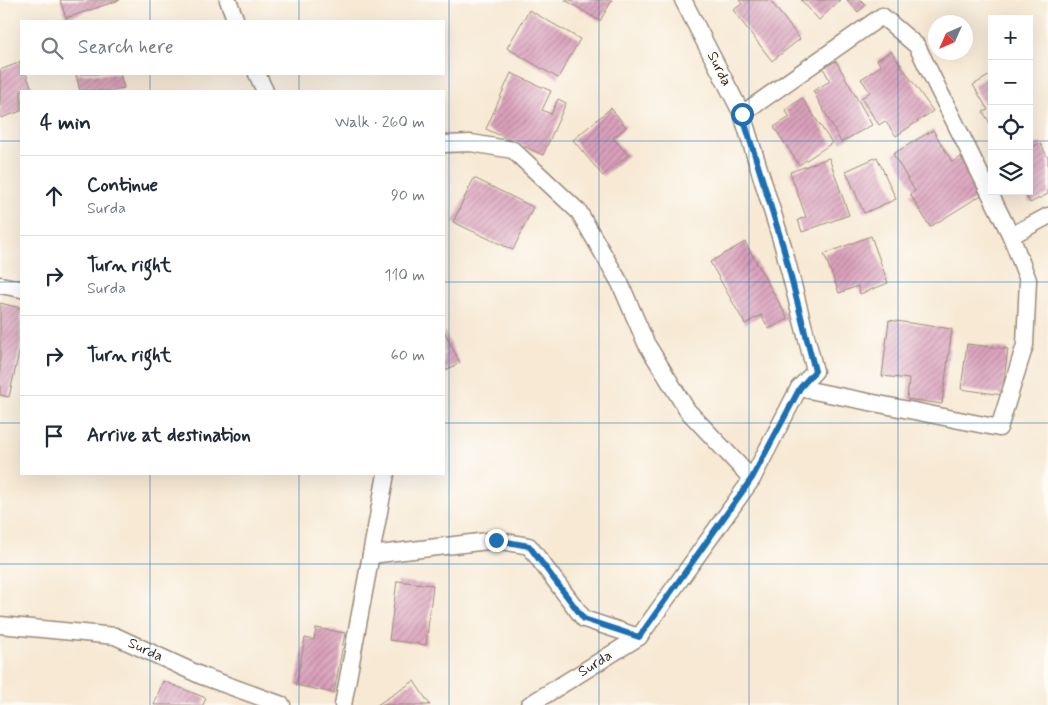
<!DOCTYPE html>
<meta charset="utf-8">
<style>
body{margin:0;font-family:Mynerve,sans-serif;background:#f6f6f7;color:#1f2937}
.controls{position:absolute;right:15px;top:15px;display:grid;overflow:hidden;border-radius:0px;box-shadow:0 5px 20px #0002}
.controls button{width:45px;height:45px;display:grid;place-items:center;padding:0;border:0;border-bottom:1px solid #e0e1e3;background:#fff;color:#1f2937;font:25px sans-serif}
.compass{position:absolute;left:928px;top:15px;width:45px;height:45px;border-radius:50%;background:#fff;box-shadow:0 5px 20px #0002;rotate:225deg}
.stop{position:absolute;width:15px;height:15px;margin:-11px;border:4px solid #1f6fb2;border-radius:50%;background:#fff}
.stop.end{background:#1f6fb2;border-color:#fff;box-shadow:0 1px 5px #0008}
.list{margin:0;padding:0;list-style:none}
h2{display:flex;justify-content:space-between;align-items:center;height:65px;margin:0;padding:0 20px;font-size:21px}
h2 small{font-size:16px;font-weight:400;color:#747a83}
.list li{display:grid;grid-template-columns:32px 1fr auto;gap:15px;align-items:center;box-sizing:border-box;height:80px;padding:0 20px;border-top:1px solid #e0e1e3}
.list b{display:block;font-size:19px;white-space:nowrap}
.list p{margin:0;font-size:16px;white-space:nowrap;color:#747a83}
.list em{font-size:16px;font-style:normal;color:#747a83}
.icon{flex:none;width:28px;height:28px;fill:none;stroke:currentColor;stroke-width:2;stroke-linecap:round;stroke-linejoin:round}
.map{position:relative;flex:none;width:1048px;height:705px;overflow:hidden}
.search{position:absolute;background:#fff;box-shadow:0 5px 20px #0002;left:20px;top:20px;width:425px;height:55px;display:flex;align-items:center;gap:12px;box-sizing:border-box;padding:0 18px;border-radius:0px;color:#747a83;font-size:19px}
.panel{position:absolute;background:#fff;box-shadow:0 5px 20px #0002;left:20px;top:90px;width:425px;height:385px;border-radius:0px}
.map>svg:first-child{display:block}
.building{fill:url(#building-hatch)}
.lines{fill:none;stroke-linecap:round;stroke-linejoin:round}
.street-casing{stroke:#998a79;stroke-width:19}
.street{stroke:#fff;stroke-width:16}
.route{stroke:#1f6fb2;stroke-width:6}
.grid{fill:none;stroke:#1f6fb2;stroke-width:1;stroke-opacity:0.55}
.labels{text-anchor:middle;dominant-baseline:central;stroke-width:4;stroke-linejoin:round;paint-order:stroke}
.street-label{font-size:15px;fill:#3b2a1e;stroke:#fdfcf7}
</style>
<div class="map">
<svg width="1048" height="705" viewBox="0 0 1048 705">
<defs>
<pattern id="building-hatch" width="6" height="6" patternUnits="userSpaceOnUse" patternTransform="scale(1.25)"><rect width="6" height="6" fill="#daa0bb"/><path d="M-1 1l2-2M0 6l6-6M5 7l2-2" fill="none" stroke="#b28397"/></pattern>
</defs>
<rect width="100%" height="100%" fill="#fdfcf7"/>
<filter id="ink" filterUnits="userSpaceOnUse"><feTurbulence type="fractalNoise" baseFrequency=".02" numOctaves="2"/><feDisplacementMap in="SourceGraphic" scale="10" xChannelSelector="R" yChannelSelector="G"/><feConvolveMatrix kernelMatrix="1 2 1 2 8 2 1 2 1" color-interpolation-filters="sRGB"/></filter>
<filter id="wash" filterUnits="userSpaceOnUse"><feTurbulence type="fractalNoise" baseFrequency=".0096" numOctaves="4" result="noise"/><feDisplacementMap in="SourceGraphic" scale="20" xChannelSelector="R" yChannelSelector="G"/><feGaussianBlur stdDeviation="1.12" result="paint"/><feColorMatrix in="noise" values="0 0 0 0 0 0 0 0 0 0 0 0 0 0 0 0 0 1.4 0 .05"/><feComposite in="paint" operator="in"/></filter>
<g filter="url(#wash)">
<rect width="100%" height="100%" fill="#f7e9d4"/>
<g id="blocks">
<g class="building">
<path d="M60,0H120L66,18Z"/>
<path d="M565,0H612L600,21Z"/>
<path d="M739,0H770L800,39L772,61L733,10L742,4Z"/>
<path d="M801,0H840L819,20Z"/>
<path d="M847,0H861L866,5L858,12Z"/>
<path d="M529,10L580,39L558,78L507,48Z"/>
<path d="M891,51L933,111L896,136L885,121L879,125L861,98L870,92L861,79L881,66L877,60Z"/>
<path d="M836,61L872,125L841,142L813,91L830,81L823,68Z"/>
<path d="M21,62V74H26L33,91H21V111L1,118L0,70Z"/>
<path d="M511,73L551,91L542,110L551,114L558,99L566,103L543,155L486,129Z"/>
<path d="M76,74H120L124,88L110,91H80Z"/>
<path d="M992,74V126L983,112L988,110L973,85Z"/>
<path d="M802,98L832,143L799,165L774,127L790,117L785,110Z"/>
<path d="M611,108L626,127L613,138L628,155L603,176L573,140Z"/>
<path d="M933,130L952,162L961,157L983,194L930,227L910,194L915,191L893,154Z"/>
<path d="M1040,143L1048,158V194L1030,203L1024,191H1029V149Z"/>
<path d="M877,157L896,199L864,213L846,171Z"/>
<path d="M829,158L849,215L802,232L798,220L806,217L790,172Z"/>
<path d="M474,178L533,207L513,250L453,222Z"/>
<path d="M871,236L888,283L860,294L858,286L839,293L824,254Z"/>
<path d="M745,242L788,319L769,329L761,315L745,324L710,262Z"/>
<path d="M0,303L21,308V344L9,397L0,395Z"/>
<path d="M889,320L952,329L942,404L907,399L909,379L882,376Z"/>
<path d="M444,331L460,363L444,371Z"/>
<path d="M967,344L1008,349L1002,395L961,389Z"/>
<path d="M397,581L433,585L426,645L389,640Z"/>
<path d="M316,628L345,633L334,693L296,685L305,638L314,640Z"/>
<path d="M163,681L206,698L203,705H154Z"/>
<path d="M414,681L430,705H377Z"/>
</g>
</g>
</g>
<g filter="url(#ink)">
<use href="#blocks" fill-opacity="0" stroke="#998a79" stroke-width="1"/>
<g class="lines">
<g class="street-casing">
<g id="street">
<path d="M228,0L236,21"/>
<path d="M257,74L265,91"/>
<path d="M742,114L882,16L917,46L1011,236L1028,280L1025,345L999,428L799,388"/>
<path d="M444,144L471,143L513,150L579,212L620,283L646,343L687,410L752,479"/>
<path d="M1011,236L1048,216"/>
<path d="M0,285L21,289"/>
<path d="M371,555L496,540L529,546L584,619L639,637"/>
<path id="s1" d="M0,625L115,636L202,676L282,705"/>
<path d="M343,705L386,474"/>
<path id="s2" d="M529,705L639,637L752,479L799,388L815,371L783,246L742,114L683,0"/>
</g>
</g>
<use href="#street" class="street"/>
</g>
</g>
<g class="lines" filter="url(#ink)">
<path class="route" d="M496,540L529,546L584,619L639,637L752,478L800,388L815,371L783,246L742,114"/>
</g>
<path class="grid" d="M150,0V21M299,0V21M449,0V705M599,0V705M749,0V705M898,0V705M150,74V91M299,74V91M0,141H21M444,141H992M1029,141H1048M0,282H21M444,282H1048M0,423H21M444,423H1048M150,474V705M299,474V705M0,564H1048"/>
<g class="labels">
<g class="street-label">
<text transform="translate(719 69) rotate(63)">Surda</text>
<text stroke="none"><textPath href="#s1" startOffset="149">Surda</textPath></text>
<text stroke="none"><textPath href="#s2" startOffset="78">Surda</textPath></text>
</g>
</g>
</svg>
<div class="controls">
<button>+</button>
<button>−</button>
<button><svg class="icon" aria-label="locate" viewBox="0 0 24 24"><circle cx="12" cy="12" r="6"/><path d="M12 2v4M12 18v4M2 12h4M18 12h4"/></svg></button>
<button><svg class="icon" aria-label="layers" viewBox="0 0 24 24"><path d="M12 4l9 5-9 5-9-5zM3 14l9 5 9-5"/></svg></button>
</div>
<svg class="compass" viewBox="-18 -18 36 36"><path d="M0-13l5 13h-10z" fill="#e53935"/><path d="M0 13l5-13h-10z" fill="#747a83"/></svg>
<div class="stop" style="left:742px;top:114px"></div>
<div class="stop end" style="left:496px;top:540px"></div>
<div class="search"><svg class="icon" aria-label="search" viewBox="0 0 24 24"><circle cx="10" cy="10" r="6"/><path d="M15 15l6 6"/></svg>Search here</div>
<section class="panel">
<h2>4 min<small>Walk · 260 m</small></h2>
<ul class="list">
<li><svg class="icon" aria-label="ahead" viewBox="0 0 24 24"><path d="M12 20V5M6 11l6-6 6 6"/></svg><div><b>Continue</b><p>Surda</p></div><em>90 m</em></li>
<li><svg class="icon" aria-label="right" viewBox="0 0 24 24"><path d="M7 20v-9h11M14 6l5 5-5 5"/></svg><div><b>Turn right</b><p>Surda</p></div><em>110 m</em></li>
<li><svg class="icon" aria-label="right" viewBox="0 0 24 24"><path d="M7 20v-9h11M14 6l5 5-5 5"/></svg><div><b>Turn right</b></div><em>60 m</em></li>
<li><svg class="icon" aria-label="arrive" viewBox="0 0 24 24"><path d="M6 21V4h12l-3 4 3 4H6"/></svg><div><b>Arrive at destination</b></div></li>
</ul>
</section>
</div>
